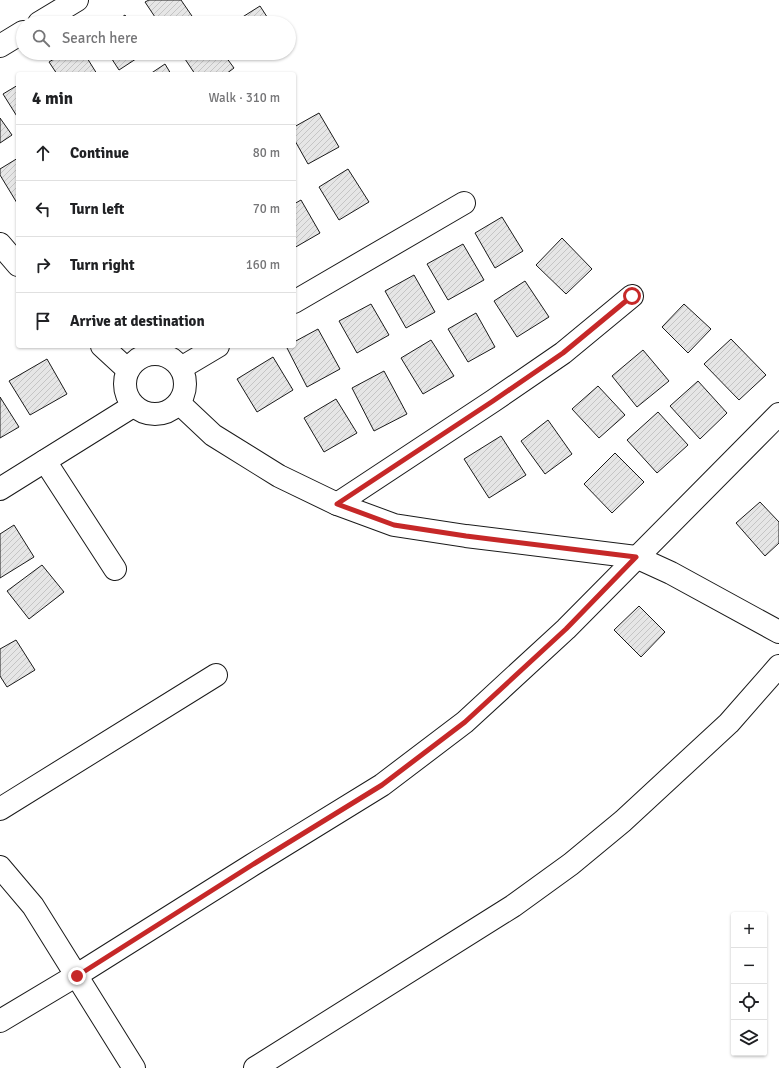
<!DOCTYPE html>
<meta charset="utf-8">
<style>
body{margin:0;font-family:Signika,sans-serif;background:#f6f6f6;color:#202124}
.controls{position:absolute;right:12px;bottom:12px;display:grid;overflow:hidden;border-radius:4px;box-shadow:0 1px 3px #0004}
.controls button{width:36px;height:36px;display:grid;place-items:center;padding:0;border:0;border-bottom:1px solid #e0e0e0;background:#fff;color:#202124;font:20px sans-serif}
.stop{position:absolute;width:12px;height:12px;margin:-9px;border:3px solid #c62828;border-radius:50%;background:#fff}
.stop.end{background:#c62828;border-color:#fff;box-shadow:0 1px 4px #0008}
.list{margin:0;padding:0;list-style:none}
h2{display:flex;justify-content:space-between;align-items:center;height:52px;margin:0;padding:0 16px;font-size:17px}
h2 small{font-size:13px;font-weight:400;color:#757577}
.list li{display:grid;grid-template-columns:26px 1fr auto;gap:12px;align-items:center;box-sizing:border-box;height:56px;padding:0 16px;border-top:1px solid #e0e0e0}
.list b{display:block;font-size:15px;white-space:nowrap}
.list em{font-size:13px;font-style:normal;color:#757577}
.icon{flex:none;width:22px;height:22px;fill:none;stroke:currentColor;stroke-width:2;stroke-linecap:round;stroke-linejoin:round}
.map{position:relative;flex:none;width:779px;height:1068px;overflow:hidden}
.search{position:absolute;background:#fff;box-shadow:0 1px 3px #0004;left:16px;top:16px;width:280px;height:44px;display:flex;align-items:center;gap:10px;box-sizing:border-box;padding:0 14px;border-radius:22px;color:#757577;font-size:15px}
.panel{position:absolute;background:#fff;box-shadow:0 1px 3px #0004;left:16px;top:72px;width:280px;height:276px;border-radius:4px}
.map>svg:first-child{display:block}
.building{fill:url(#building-hatch);stroke:#1a1a1a}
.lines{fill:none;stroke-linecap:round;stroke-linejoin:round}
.minor-casing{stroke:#1a1a1a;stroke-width:24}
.minor{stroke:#fff;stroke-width:22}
.route{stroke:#c62828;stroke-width:5}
</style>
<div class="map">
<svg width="779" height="1068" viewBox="0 0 779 1068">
<defs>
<pattern id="building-hatch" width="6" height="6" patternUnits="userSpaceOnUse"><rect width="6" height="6" fill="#e6e6e6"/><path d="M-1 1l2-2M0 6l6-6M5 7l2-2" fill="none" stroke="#c5c5c5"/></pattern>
</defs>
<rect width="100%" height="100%" fill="#fff"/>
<g class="building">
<path d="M149,0H181L194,19L188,23H159L145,2Z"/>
<path d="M260,6L271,23H233Z"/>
<path d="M125,15L130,23H113Z"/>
<path d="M64,53H84L97,74H57L49,62Z"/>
<path d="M108,53H145L119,70Z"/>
<path d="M188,53H223L234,68L226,74H195L183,56Z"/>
<path d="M165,64L171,74H150Z"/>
<path d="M18,85V118L3,94Z"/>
<path d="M319,113L339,147L308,164L294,139V127Z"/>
<path d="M0,118L12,135L0,143Z"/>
<path d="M18,158V202L17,203L0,175V169Z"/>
<path d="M348,169L369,202L339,220L319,187Z"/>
<path d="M301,200L320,233L294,248V204Z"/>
<path d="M502,217L523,251L495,268L475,233Z"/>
<path d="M562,238L592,269L566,294L536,265Z"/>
<path d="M463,244L484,280L448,300L427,264Z"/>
<path d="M414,275L435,312L406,328L385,291Z"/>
<path d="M525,281L549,317L517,337L494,301Z"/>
<path d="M371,304L389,335L357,353L339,321Z"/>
<path d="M684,304L711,329L688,353L662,327Z"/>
<path d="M476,313L495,347L468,362L448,329Z"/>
<path d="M318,329L340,369L307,387L286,346H294V342Z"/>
<path d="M731,339L766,375L739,400L704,364Z"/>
<path d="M431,340L454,376L423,394L401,358Z"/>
<path d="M643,350L669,381L637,407L612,376Z"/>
<path d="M273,357L293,390L257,412L237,379Z"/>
<path d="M47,359L67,394L30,415L9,381Z"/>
<path d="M384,371L407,414L374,431L352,388Z"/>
<path d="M698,381L727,413L700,439L670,406Z"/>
<path d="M598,386L625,415L599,438L572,409Z"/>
<path d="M0,397L19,427L0,438Z"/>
<path d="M336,399L357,433L324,452L304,418Z"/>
<path d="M658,412L688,445L657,473L627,440Z"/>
<path d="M548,420L572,454L545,474L521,441Z"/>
<path d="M501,436L526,475L489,498L464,459Z"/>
<path d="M615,453L644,482L612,513L584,484Z"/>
<path d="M760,502L779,522V543L765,556L736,523Z"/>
<path d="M14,525L34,557L0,578V534Z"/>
<path d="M42,565L64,592L29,619L7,591Z"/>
<path d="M639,606L665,632L641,657L614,630Z"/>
<path d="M16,640L35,670L7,687L0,676V649Z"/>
</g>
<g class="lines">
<g class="minor-casing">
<g id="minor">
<path d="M39,23L77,0"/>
<path d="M0,46L23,32"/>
<path d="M0,244L18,265"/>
<path d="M294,302L464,203"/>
<path d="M102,346L128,370"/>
<circle cx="155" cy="384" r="30"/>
<path d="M181,368L218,346"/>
<path d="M179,403L213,435L279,476L337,504L394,525L466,536L636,557L671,573L779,632"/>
<path d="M45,461L115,569"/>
<path d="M0,489L133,406"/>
<path d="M337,504L493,401L563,353L632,296"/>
<path d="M0,809L216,675"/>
<path d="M0,867L33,906L134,1068"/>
<path d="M0,1021L77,975L252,865L382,785L465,722L566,629L779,414"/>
<path d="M255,1068L513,906L571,864L623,821L729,723L779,666"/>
</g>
</g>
<use href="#minor" class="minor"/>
</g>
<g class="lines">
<path class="route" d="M77,976L252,865L382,785L465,722L566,629L636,557L466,536L394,525L337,504L493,401L563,353L632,296"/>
</g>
</svg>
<div class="controls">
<button>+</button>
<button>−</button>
<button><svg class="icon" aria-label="locate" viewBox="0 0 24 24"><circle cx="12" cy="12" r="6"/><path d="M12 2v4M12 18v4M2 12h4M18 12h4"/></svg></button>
<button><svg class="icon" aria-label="layers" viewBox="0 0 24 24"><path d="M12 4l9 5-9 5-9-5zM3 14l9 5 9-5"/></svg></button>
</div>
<div class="stop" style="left:632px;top:296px"></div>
<div class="stop end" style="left:77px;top:976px"></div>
<div class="search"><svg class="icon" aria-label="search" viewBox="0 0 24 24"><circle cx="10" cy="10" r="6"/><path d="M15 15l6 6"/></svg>Search here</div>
<section class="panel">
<h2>4 min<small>Walk · 310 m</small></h2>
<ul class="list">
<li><svg class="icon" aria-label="ahead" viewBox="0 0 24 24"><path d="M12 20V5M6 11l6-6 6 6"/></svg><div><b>Continue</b></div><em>80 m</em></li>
<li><svg class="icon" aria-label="left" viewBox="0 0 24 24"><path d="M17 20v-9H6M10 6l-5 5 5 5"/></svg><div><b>Turn left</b></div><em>70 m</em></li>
<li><svg class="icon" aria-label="right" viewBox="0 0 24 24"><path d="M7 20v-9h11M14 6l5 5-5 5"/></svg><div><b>Turn right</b></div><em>160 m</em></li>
<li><svg class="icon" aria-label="arrive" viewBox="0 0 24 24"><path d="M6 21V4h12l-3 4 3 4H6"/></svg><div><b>Arrive at destination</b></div></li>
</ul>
</section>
</div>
